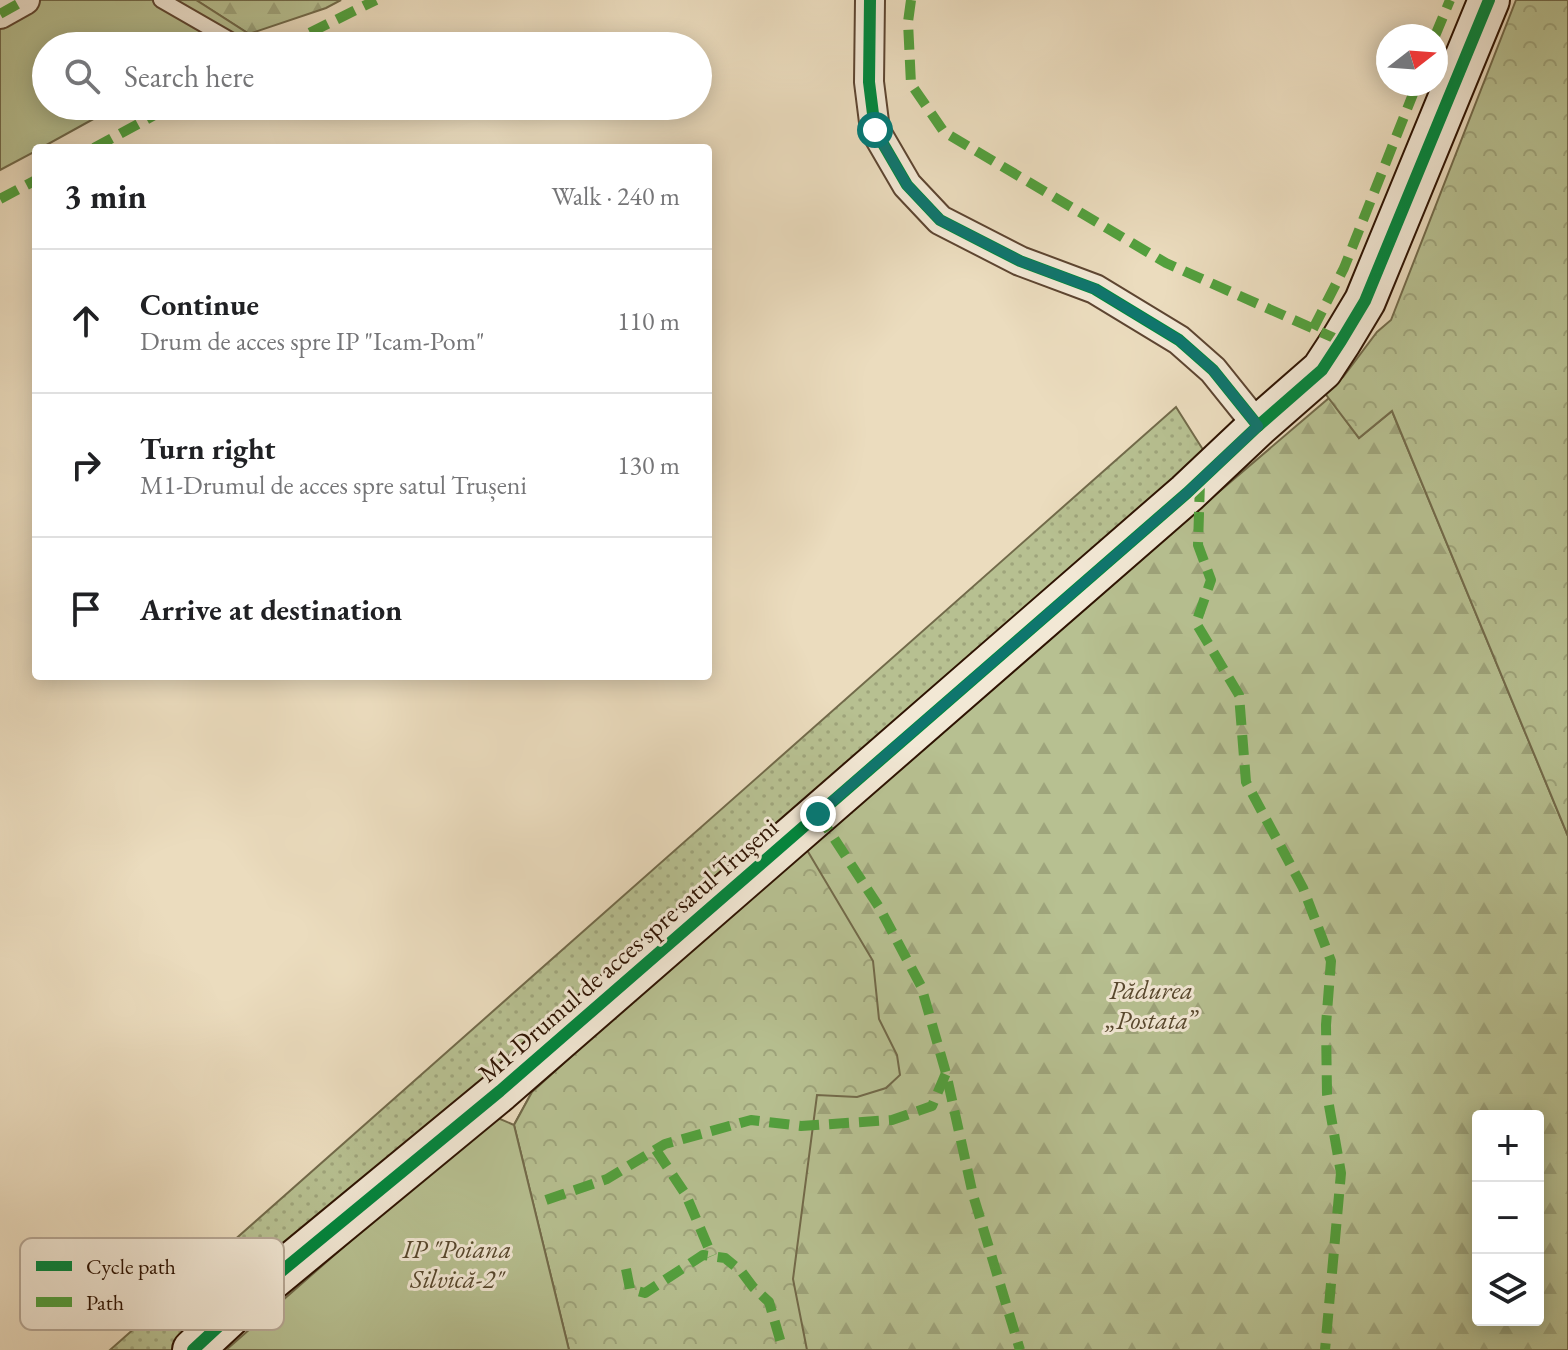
<!DOCTYPE html>
<meta charset="utf-8">
<style>
body{margin:0;font-family:"EB Garamond",serif;background:#f2f2f2;color:#202124}
.controls{position:absolute;right:24px;bottom:24px;display:grid;overflow:hidden;border-radius:8px;box-shadow:0 4px 20px #0003}
.controls button{width:72px;height:72px;display:grid;place-items:center;padding:0;border:0;border-bottom:2px solid #e0e0e0;background:#fff;color:#202124;font:40px sans-serif}
.compass{position:absolute;left:1376px;top:24px;width:72px;height:72px;border-radius:50%;background:#fff;box-shadow:0 4px 20px #0003;rotate:73deg}
.stop{position:absolute;width:24px;height:24px;margin:-18px;border:6px solid #0f766e;border-radius:50%;background:#fff}
.stop.end{background:#0f766e;border-color:#fff;box-shadow:0 2px 8px #0008}
.list{margin:0;padding:0;list-style:none}
h2{display:flex;justify-content:space-between;align-items:center;height:104px;margin:0;padding:0 32px;font-size:34px}
h2 small{font-size:26px;font-weight:400;color:#757577}
.list li{display:grid;grid-template-columns:52px 1fr auto;gap:24px;align-items:center;box-sizing:border-box;height:144px;padding:0 32px;border-top:2px solid #e0e0e0}
.list b{display:block;font-size:30px;white-space:nowrap}
.list p{margin:0;font-size:26px;white-space:nowrap;color:#757577}
.list em{font-size:26px;font-style:normal;color:#757577}
.icon{flex:none;width:44px;height:44px;fill:none;stroke:currentColor;stroke-width:2;stroke-linecap:round;stroke-linejoin:round}
.map{position:relative;flex:none;width:1568px;height:1350px;overflow:hidden}
.search{position:absolute;background:#fff;box-shadow:0 4px 20px #0003;left:32px;top:32px;width:680px;height:88px;display:flex;align-items:center;gap:20px;box-sizing:border-box;padding:0 28px;border-radius:44px;color:#757577;font-size:30px}
.panel{position:absolute;background:#fff;box-shadow:0 4px 20px #0003;left:32px;top:144px;width:680px;height:536px;border-radius:8px}
.map>svg:first-child{display:block}
.grass{fill:url(#grass-dots);stroke:#726a4a;stroke-width:2}
.forest{fill:url(#forest-firs);stroke:#726a4a;stroke-width:2;fill-rule:evenodd}
.park{fill:url(#park-crowns);stroke:#726a4a;stroke-width:2}
.garden{fill:#b7c091;stroke:#726a4a;stroke-width:2}
.lines{fill:none;stroke-linecap:round;stroke-linejoin:round}
.lane-casing{stroke:#5d4531;stroke-width:18}
.street-casing{stroke:#5d4531;stroke-width:32}
.secondary-casing{stroke:#2e1302;stroke-width:44}
.lane{stroke:#f2e8d5;stroke-width:14}
.street{stroke:#f2e8d5;stroke-width:28}
.secondary{stroke:#f2e8d5;stroke-width:40}
.quiet{stroke:#52a03d;stroke-width:10;stroke-dasharray:20 10;stroke-linecap:butt}
.cycleway-casing{stroke:#f2e8d5;stroke-width:17}
.cycleway{stroke:#00873e;stroke-width:12}
.route{stroke:#0f766e;stroke-width:10}
.labels{text-anchor:middle;dominant-baseline:central;stroke-width:6;stroke-linejoin:round;paint-order:stroke}
.street-label{font-size:26px;fill:#2e1302;stroke:#f2e8d5}
.park-label{font-size:26px;font-style:italic;fill:#57472d;stroke:#f2e8d5}
.key{fill:#f2e8d5;stroke:#b7a896;stroke-width:2}
.key-label{font-size:22px;fill:#2e1302}
</style>
<div class="map">
<svg width="1568" height="1350" viewBox="0 0 1568 1350">
<defs>
<pattern id="grass-dots" width="8" height="8" patternUnits="userSpaceOnUse" patternTransform="scale(2)"><rect width="8" height="8" fill="#b7c091"/><path d="M2 2h.1M6 6h.1" fill="none" stroke="#9ea47b" stroke-width="1.8" stroke-linecap="round"/></pattern>
<pattern id="forest-firs" width="22" height="20" patternUnits="userSpaceOnUse" patternTransform="scale(2)"><rect width="22" height="20" fill="#b7c091"/><path d="M5 1l3.5 6h-7zM16 11l3.5 6h-7z" fill="#9ea47b"/></pattern>
<pattern id="park-crowns" width="20" height="18" patternUnits="userSpaceOnUse" patternTransform="scale(2)"><rect width="20" height="18" fill="#b7c091"/><path d="M2 6a3 3 0 1 1 6 0M12 15a3 3 0 1 1 6 0" fill="none" stroke="#9ea47b"/></pattern>
</defs>
<rect width="100%" height="100%" fill="#ebdcbe"/>
<filter id="stains"><feTurbulence type="fractalNoise" baseFrequency=".0025" numOctaves="4"/><feColorMatrix values="0 0 0 0 .2 0 0 0 0 .09 0 0 0 0 .02 0 0 0 .5 -.17"/></filter>
<radialGradient id="worn" r=".72"><stop offset=".6" stop-color="#630" stop-opacity="0"/><stop offset="1" stop-color="#630" stop-opacity=".3"/></radialGradient>
<path class="grass" d="M1176,407L1207,456L669,919L173,1350H110Z"/>
<g class="forest">
<path d="M196,0H341L326,8L249,34Z"/>
<path d="M1329,398L1359,438L1392,411L1568,836V1350H569L514,1125L532,1092L780,866ZM1478,1116H1538V1320H1478Z"/>
</g>
<g class="park">
<path d="M1516,0H1568V836L1392,411L1359,438L1324,392L1343,377L1377,332L1391,320Z"/>
<path d="M804,845L873,961L879,1019L897,1055L900,1075L886,1088L857,1097L817,1095L793,1279L807,1350H569L514,1125L532,1092Z"/>
</g>
<g class="garden">
<path d="M0,0H196L249,34L226,46H46V106H117L41,148H36V151L0,170Z"/>
<path d="M493,1116L514,1125L569,1350H226Z"/>
</g>
<g class="lines">
<g class="lane-casing">
<path id="lane" d="M161,0L241,46"/>
</g>
<g class="street-casing">
<g id="street">
<path d="M870,0L869,82L875,130L907,185L940,220L1020,261L1095,289L1179,340L1213,370L1258,426"/>
<path d="M0,14L25,0"/>
</g>
</g>
<g class="secondary-casing">
<path id="secondary" d="M193,1350L249,1298L500,1091L1187,493L1258,426L1322,370L1341,341L1365,301L1489,0"/>
</g>
<use href="#lane" class="lane"/>
<use href="#street" class="street"/>
<use href="#secondary" class="secondary"/>
<g class="quiet">
<path d="M911,0L908,22L911,84L944,132L1166,263L1341,341"/>
<path d="M0,14L25,0"/>
<path d="M1435,36L1450,0"/>
<path d="M283,46L376,0"/>
<path d="M94,148L171,106"/>
<path d="M0,199L36,180"/>
<path d="M1313,329L1344,268L1417,84"/>
<path d="M1200,482L1198,545L1211,580L1196,623L1239,695L1246,782L1303,888L1331,961L1326,1025L1327,1094L1341,1173L1325,1350"/>
<path d="M818,814L879,907L921,986L946,1073L973,1195L1020,1350"/>
<path d="M656,1150L686,1195L712,1256"/>
<path d="M546,1200L607,1179L665,1144L751,1120L801,1126L892,1120L932,1106L946,1073"/>
<path d="M626,1269L630,1289L645,1293L703,1255L725,1258L741,1271L753,1287L769,1302L783,1350"/>
</g>
<g class="cycleway-casing">
<g id="cycleway">
<path d="M870,0L869,82L875,130L907,185L940,220L1020,261L1095,289L1179,340L1213,370L1258,426"/>
<path d="M193,1350L249,1298L500,1091L1187,493L1258,426L1322,370L1341,341L1365,301L1489,0"/>
</g>
</g>
<use href="#cycleway" class="cycleway"/>
</g>
<g class="lines">
<path class="route" d="M818,814L1187,493L1258,426L1213,370L1179,340L1095,289L1020,261L940,220L907,185L875,130"/>
</g>
<g class="labels">
<g class="street-label">
<text transform="translate(628 950) rotate(-41)">M1-Drumul de acces spre satul Trușeni</text>
</g>
<g class="park-label">
<text x="1151" y="990">Pădurea<tspan x="1151" dy="30">„Postata”</tspan></text>
<text x="457" y="1249">IP "Poiana<tspan x="457" dy="30">Silvică-2"</tspan></text>
</g>
</g>
<rect x="20" y="1238" width="264" height="92" rx="12" class="key"/>
<rect x="36" y="1261" width="36" height="10" fill="#00873e"/>
<rect x="36" y="1297" width="36" height="10" fill="#52a03d"/>
<g class="key-label">
<text x="86" y="1274">Cycle path</text>
<text x="86" y="1310">Path</text>
</g>
<rect width="100%" height="100%" filter="url(#stains)"/>
<rect width="100%" height="100%" fill="url(#worn)"/>
</svg>
<div class="controls">
<button>+</button>
<button>−</button>
<button><svg class="icon" aria-label="layers" viewBox="0 0 24 24"><path d="M12 4l9 5-9 5-9-5zM3 14l9 5 9-5"/></svg></button>
</div>
<svg class="compass" viewBox="-18 -18 36 36"><path d="M0-13l5 13h-10z" fill="#e53935"/><path d="M0 13l5-13h-10z" fill="#757577"/></svg>
<div class="stop" style="left:875px;top:130px"></div>
<div class="stop end" style="left:818px;top:814px"></div>
<div class="search"><svg class="icon" aria-label="search" viewBox="0 0 24 24"><circle cx="10" cy="10" r="6"/><path d="M15 15l6 6"/></svg>Search here</div>
<section class="panel">
<h2>3 min<small>Walk · 240 m</small></h2>
<ul class="list">
<li><svg class="icon" aria-label="ahead" viewBox="0 0 24 24"><path d="M12 20V5M6 11l6-6 6 6"/></svg><div><b>Continue</b><p>Drum de acces spre IP &quot;Icam-Pom&quot;</p></div><em>110 m</em></li>
<li><svg class="icon" aria-label="right" viewBox="0 0 24 24"><path d="M7 20v-9h11M14 6l5 5-5 5"/></svg><div><b>Turn right</b><p>M1-Drumul de acces spre satul Trușeni</p></div><em>130 m</em></li>
<li><svg class="icon" aria-label="arrive" viewBox="0 0 24 24"><path d="M6 21V4h12l-3 4 3 4H6"/></svg><div><b>Arrive at destination</b></div></li>
</ul>
</section>
</div>
